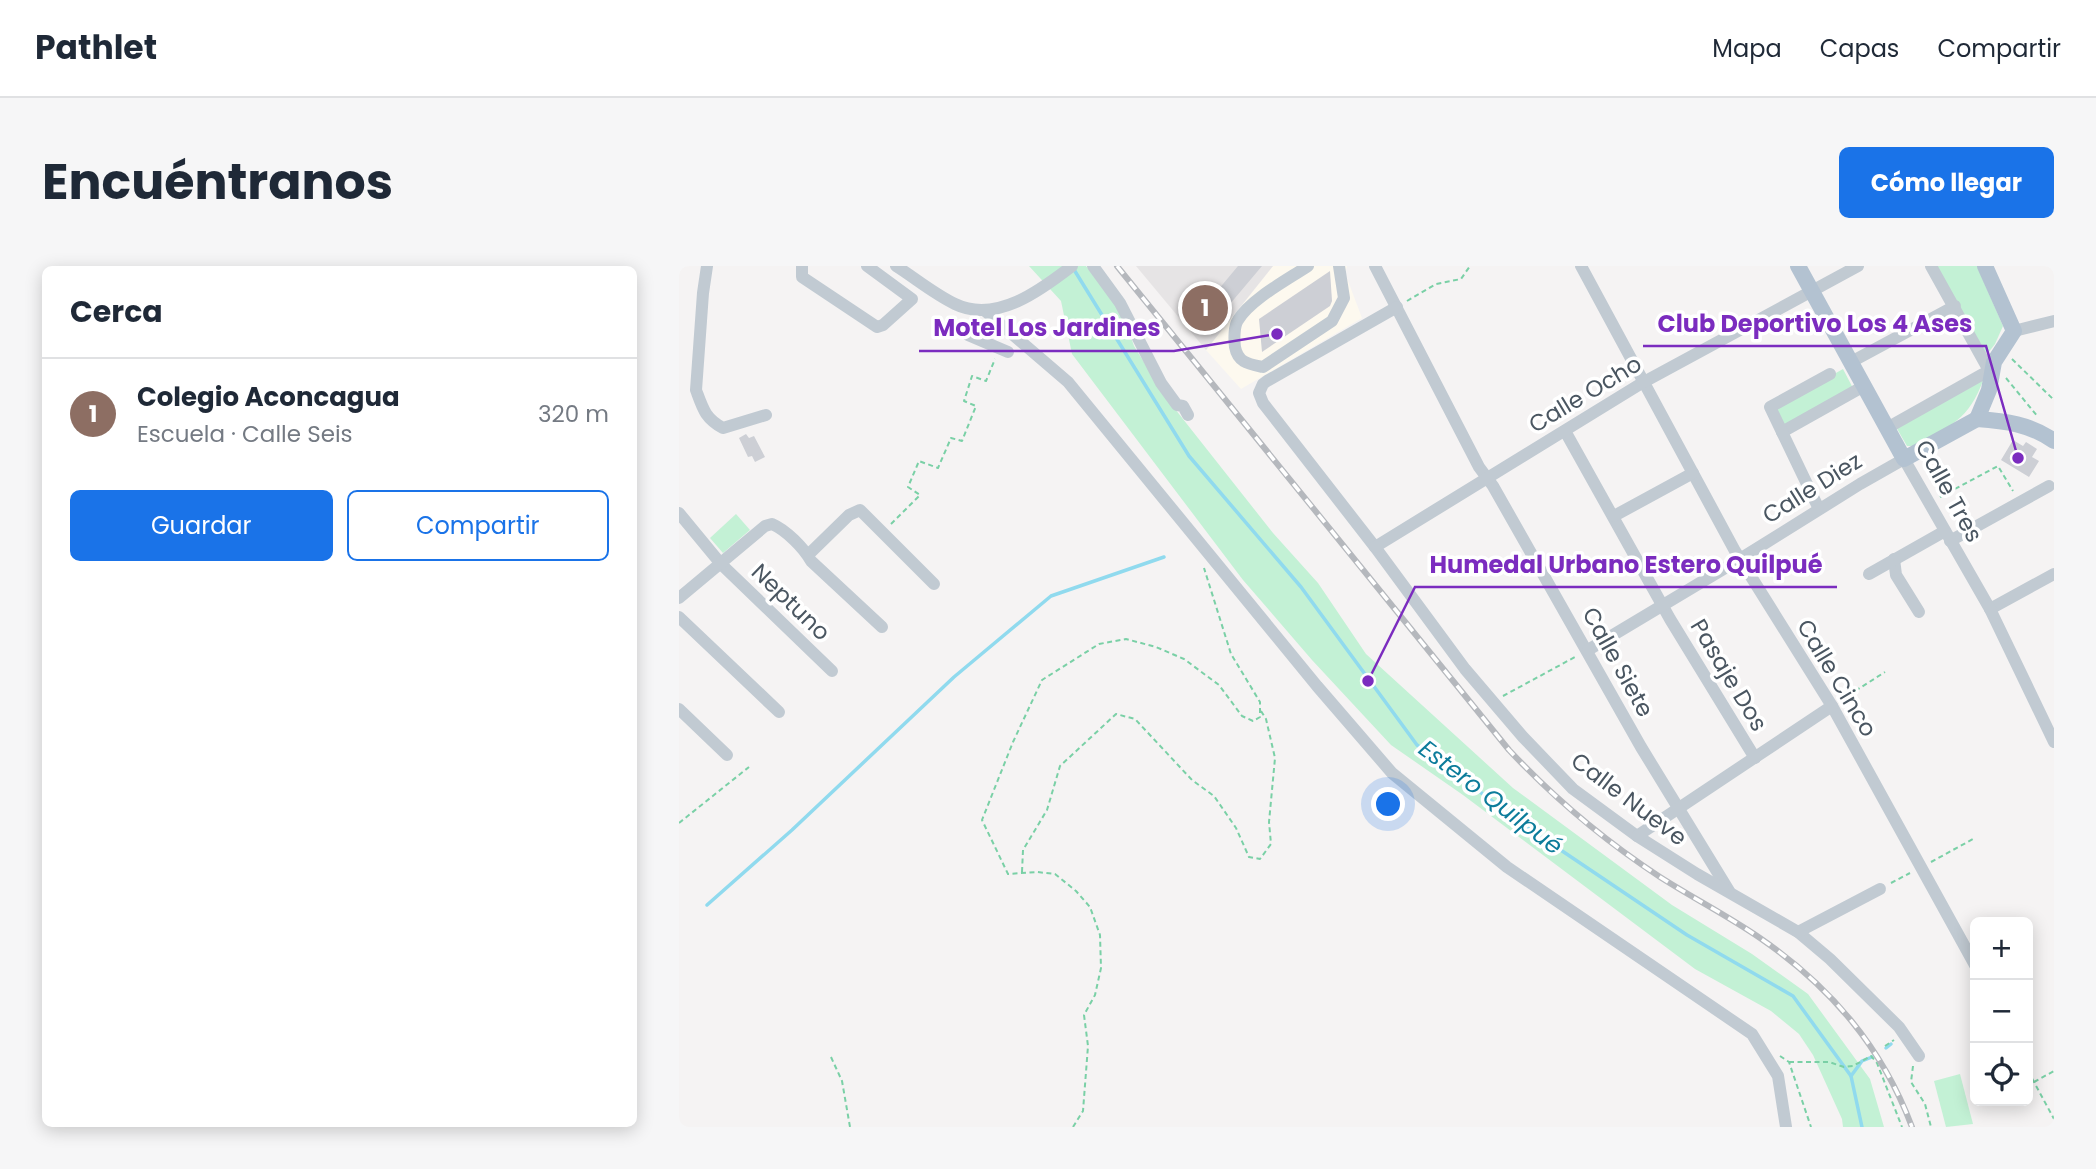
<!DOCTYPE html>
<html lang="es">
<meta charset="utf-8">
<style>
body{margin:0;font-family:Poppins,sans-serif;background:#f6f6f7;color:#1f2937}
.controls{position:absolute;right:21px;bottom:21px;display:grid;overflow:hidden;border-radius:10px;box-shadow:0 4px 18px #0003}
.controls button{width:63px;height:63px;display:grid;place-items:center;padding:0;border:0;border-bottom:2px solid #e0e1e3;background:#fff;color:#1f2937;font:35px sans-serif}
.you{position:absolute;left:710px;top:539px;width:24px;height:24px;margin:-18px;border:5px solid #fff;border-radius:50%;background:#1a73e8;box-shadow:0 0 0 10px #1a73e833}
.badge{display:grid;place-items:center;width:46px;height:46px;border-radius:50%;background:#1a73e8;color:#fff;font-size:23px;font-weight:700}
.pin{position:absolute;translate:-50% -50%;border:4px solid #fff;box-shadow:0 2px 7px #0006}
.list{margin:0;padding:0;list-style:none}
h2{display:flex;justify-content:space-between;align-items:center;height:91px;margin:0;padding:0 28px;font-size:30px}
h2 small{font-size:23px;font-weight:400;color:#747a83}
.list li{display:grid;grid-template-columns:46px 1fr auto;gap:21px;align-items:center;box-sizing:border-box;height:112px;padding:0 28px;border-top:2px solid #e0e1e3}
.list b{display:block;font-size:26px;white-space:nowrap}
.list p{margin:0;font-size:23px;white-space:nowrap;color:#747a83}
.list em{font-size:23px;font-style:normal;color:#747a83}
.actions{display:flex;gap:14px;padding:21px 28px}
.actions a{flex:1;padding:16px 0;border:2px solid #1a73e8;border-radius:10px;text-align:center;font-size:24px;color:#1a73e8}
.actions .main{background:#1a73e8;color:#fff}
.icon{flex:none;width:38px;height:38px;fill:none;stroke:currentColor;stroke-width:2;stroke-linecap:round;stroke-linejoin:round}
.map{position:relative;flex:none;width:1375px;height:861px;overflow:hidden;border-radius:10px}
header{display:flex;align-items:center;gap:42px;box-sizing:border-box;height:98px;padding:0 35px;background:#fff;border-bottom:2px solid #e0e1e3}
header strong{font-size:33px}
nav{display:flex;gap:38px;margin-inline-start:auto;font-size:24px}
.intro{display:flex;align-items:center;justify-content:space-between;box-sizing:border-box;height:168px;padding:0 42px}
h1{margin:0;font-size:49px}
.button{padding:18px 32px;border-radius:10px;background:#1a73e8;color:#fff;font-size:24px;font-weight:700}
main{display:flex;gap:42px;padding:0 42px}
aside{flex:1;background:#fff;border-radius:10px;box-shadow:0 4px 18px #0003}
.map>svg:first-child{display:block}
.commercial{fill:#fdf9ef}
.education{fill:#e6e4e5}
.green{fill:#c3f1d5}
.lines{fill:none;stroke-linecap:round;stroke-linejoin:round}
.stream{stroke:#90daee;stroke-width:3.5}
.building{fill:#cdcfd5}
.path{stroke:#7ad0a6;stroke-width:2;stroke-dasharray:5 3.5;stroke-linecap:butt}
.minor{stroke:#c1cad2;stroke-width:12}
.major{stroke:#b3c2d1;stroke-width:16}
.rail-casing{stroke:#b5b8bd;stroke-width:6}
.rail{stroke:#fff;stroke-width:3.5;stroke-dasharray:10;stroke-linecap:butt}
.labels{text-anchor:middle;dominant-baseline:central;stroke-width:7;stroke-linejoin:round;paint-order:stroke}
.street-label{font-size:23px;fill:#4a5661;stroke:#fff}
.water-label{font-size:24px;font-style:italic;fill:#0c7c9b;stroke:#fff}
.leader{fill:none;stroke:#7b2cbf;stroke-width:2.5}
.callout-dot{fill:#7b2cbf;stroke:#fff;stroke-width:2.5}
.callout-label{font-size:24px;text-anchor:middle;font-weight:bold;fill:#7b2cbf;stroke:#fff;stroke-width:7;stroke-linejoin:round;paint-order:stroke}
</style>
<header>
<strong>Pathlet</strong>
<nav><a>Mapa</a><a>Capas</a><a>Compartir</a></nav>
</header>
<div class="intro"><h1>Encuéntranos</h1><a class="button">Cómo llegar</a></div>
<main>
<aside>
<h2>Cerca<small></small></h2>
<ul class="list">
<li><span class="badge" style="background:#8d6e63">1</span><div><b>Colegio Aconcagua</b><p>Escuela · Calle Seis</p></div><em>320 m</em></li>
</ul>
<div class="actions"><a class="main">Guardar</a><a>Compartir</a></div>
</aside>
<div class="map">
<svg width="1375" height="861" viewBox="0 0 1375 861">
<rect width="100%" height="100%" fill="#f5f3f3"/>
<path class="commercial" d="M594,0H668L666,7L683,52L562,123L527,84Z"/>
<path class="education" d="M457,0H594L527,84Z"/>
<g class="green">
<path d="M350,0H407L444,48L455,80L485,129L594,267L639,317L687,388L834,522L993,639L1073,688L1129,728L1191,813L1205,861H1164L1163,853L1134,789L1120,768L1092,745L1016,703L784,529L712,479L633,394L564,314L393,88L382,35Z"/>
<path d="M1256,0H1298L1324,60L1316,78L1309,87L1302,84Z"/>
<path d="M1164,103L1175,124L1104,163L1093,143Z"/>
<path d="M1305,112C1289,156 1273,158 1234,180H1228L1217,161Z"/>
<path d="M57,248L71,264L44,287L31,272Z"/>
<path d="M1281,808L1294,858L1267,861L1255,815Z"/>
</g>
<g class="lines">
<g class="stream">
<path d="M394,2L510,190L622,321L738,479L852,564L1008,669L1114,730L1172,810L1183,861"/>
<path d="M28,639L113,564L275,411L372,330L485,291"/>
<path d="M1207,782L1212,778"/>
<path d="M1172,810L1183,795L1193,791"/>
</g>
</g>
<g class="building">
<path d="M559,0H583L540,51L535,46L526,56L504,38L516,25L529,36Z"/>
<path d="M651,5L653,35L651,40L583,86L580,53Z"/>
<path d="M67,168L70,172L75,170L86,191L76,196L73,190L69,191L60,172Z"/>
<path d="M1334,174L1344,180L1347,176L1358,183L1353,191L1360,195L1350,211L1322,194Z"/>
</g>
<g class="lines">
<g class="path">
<path d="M728,35L757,18L782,13L791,0"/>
<path d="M1333,93L1375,134"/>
<path d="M1327,112L1359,151"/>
<path d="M1261,231L1319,200L1334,225"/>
<path d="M212,258L241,229L229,221L240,195L259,202L272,172L283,175L297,140L285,135L293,110L307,115L316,93"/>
<path d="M824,430L896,391"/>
<path d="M1162,434L1206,406"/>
<path d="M0,557L70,501"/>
<path d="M1252,596L1294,573"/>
<path d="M343,606L344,584L368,544L381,500L437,448L456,453L513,514L535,530L557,562L570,591L581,593L592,578L590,556L596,492L587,453L582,445"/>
<path d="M1212,617L1231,607"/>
<path d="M1206,780L1215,774"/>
<path d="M1101,790L1110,796L1132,861"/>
<path d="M152,791L163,815L171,861"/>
<path d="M1110,796H1150L1165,801L1174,800L1192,790L1198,797L1223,861"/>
<path d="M1234,800L1232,816L1246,838L1252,861"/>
<path d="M1349,805L1375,853"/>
<path d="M1355,816L1375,805"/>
<path d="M394,861L404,845L409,780L405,749L416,729L422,702L421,669L411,641L397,625L376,608L358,606L329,608L303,554L334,476L363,414L420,378L447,373L477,381L505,393L540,419L563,450L574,455L581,451V436L552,388L525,302"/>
</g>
<g class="minor">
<path d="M28,0L24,27L17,124C24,143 26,152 44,162L87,149"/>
<path d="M123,0V11L198,61L204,59L233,33L188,0"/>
<path d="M217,0C236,12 255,28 276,38C317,58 362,24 393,0"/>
<path d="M414,0L441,37L482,117L498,139L504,140L509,149"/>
<path d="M629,0C608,14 572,33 559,54C555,60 555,73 556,81C559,97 570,98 584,101L653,55L665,32L660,0"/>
<path d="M696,0L800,201L814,220L962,481L1050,625"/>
<path d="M902,0L1056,285L1153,440L1296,699"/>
<path d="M718,41L588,115L584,118L580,127L584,137L696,281L786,403L844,471L894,523L958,570L1018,608L1119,666L1151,693L1220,761L1240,790"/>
<path d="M305,44L389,116L638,420L713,507L828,601L1073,768L1099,810L1107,861"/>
<path d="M1335,65L1375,55"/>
<path d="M289,69L329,86"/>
<path d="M1172,96L1276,40"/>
<path d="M1208,162L1304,108H1312L1252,0"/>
<path d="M886,165L991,353L1076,492"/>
<path d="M1103,166L1185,120"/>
<path d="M1140,243L1091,141L1151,108"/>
<path d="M0,247L42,298L153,405"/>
<path d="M935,250L1014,207"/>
<path d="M1271,275L1370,220"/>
<path d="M696,281L963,117L1179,0"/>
<path d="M129,289L170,249L181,244L255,318"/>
<path d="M1215,293L1217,309L1240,346"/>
<path d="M1190,308L1266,265"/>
<path d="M0,332L86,260L93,258C107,264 125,282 132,295L203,361"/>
<path d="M1311,343L1375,308"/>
<path d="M0,351L100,446"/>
<path d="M909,384L1061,293L1181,218L1225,193L1311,343L1375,476"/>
<path d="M0,443L48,489"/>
<path d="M958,570L1153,440"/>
<path d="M1119,666L1201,623"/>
</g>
<g class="major">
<path d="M1119,0L1225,193L1298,153"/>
<path d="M1298,153L1310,124L1315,96L1335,65L1306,0"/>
<path d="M1298,153C1326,155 1351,158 1375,175"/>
</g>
<g class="rail-casing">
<path id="rail" d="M438,0L830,484C875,532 926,575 981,611C1014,632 1049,650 1081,672C1152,721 1203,781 1233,861"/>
</g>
<use href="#rail" class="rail"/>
</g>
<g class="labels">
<g class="street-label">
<text transform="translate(906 128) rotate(-31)">Calle Ocho</text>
<text transform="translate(1133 222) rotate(-32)">Calle Diez</text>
<text transform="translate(1270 225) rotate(61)">Calle Tres</text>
<text transform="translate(112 336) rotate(44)">Neptuno</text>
<text transform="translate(939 396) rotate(61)">Calle Siete</text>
<text transform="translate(1050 409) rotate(59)">Pasaje Dos</text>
<text transform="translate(1158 412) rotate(59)">Calle Cinco</text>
<text transform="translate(950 533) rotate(37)">Calle Nueve</text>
</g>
<g class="water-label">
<text transform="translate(812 531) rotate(37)">Estero Quilpué</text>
</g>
</g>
<path class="leader" d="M1339 192L1307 80H964M598 68L495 85H240M689 415L736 321H1158"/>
<g class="callout-dot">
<circle cx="1339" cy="192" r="7"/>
<circle cx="598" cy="68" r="7"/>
<circle cx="689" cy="415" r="7"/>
</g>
<g class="callout-label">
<text x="1136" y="66">Club Deportivo Los 4 Ases</text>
<text x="368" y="70">Motel Los Jardines</text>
<text x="947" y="307">Humedal Urbano Estero Quilpué</text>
</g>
</svg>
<div class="controls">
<button>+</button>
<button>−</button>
<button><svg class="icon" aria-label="locate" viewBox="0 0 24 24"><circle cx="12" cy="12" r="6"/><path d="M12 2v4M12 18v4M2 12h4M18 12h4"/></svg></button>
</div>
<div class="you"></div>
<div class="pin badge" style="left:526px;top:42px;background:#8d6e63">1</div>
</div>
</main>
